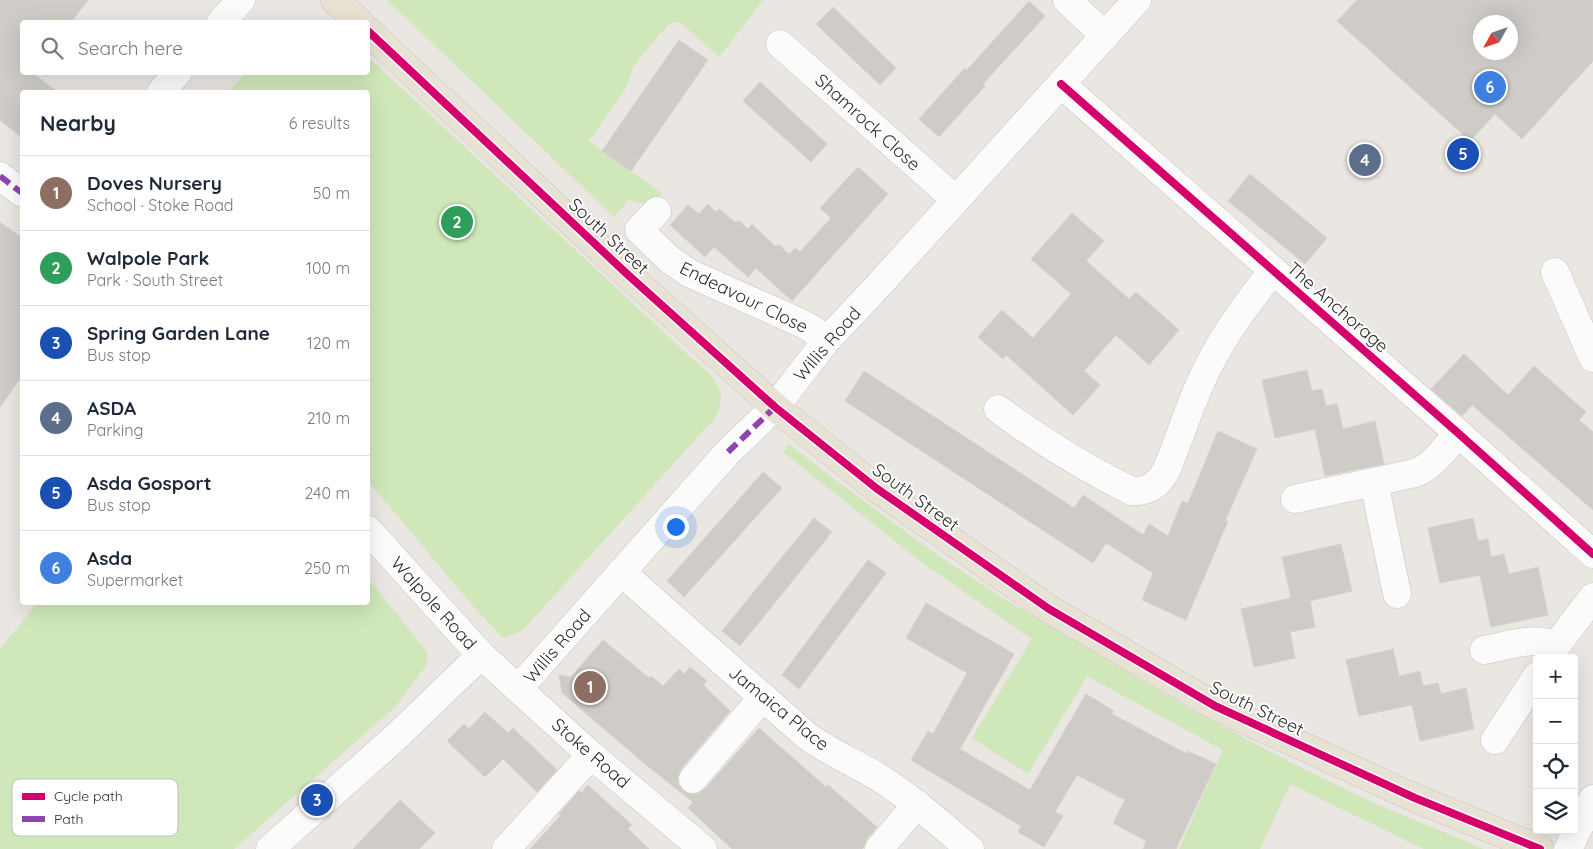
<!DOCTYPE html>
<meta charset="utf-8">
<style>
body{margin:0;font-family:Quicksand,sans-serif;background:#f6f6f7;color:#1f2937}
.controls{position:absolute;right:15px;bottom:15px;display:grid;overflow:hidden;border-radius:5px;box-shadow:0 5px 20px #0002}
.controls button{width:45px;height:45px;display:grid;place-items:center;padding:0;border:0;border-bottom:1px solid #e0e1e3;background:#fff;color:#1f2937;font:25px sans-serif}
.compass{position:absolute;left:1473px;top:15px;width:45px;height:45px;border-radius:50%;background:#fff;box-shadow:0 5px 20px #0002;rotate:230deg}
.you{position:absolute;left:675px;top:526px;width:18px;height:18px;margin:-12px;border:4px solid #fff;border-radius:50%;background:#1a73e8;box-shadow:0 0 0 8px #1a73e833}
.badge{display:grid;place-items:center;width:32px;height:32px;border-radius:50%;background:#db2777;color:#fff;font-size:16px;font-weight:700}
.pin{position:absolute;translate:-50% -50%;border:2px solid #fff;box-shadow:0 1px 5px #0006}
.list{margin:0;padding:0;list-style:none}
h2{display:flex;justify-content:space-between;align-items:center;height:65px;margin:0;padding:0 20px;font-size:21px}
h2 small{font-size:16px;font-weight:400;color:#747a83}
.list li{display:grid;grid-template-columns:32px 1fr auto;gap:15px;align-items:center;box-sizing:border-box;height:75px;padding:0 20px;border-top:1px solid #e0e1e3}
.list b{display:block;font-size:19px;white-space:nowrap}
.list p{margin:0;font-size:16px;white-space:nowrap;color:#747a83}
.list em{font-size:16px;font-style:normal;color:#747a83}
.icon{flex:none;width:28px;height:28px;fill:none;stroke:currentColor;stroke-width:2;stroke-linecap:round;stroke-linejoin:round}
.map{position:relative;flex:none;width:1593px;height:849px;overflow:hidden}
.search{position:absolute;background:#fff;box-shadow:0 5px 20px #0002;left:20px;top:20px;width:350px;height:55px;display:flex;align-items:center;gap:12px;box-sizing:border-box;padding:0 18px;border-radius:5px;color:#747a83;font-size:19px}
.panel{position:absolute;background:#fff;box-shadow:0 5px 20px #0002;left:20px;top:90px;width:350px;height:515px;border-radius:5px}
.map>svg:first-child{display:block}
.green{fill:#cfe7b9}
.building{fill:#cfccc8;stroke:#d5d2ce;fill-rule:evenodd}
.lines{fill:none;stroke-linecap:round;stroke-linejoin:round}
.minor-casing{stroke:#c6c4c4;stroke-width:29}
.major-casing{stroke:#c6c4c2;stroke-width:29}
.minor{stroke:#fcfbfb;stroke-width:28}
.major{stroke:#e8e2d4;stroke-width:28}
.quiet{stroke:#8e44ad;stroke-width:6;stroke-dasharray:12 6;stroke-linecap:butt}
.cycleway-casing{stroke:#fff;stroke-width:11}
.cycleway{stroke:#d6006c;stroke-width:8}
.labels{text-anchor:middle;dominant-baseline:central;stroke-width:4;stroke-linejoin:round;paint-order:stroke}
.street-label{font-size:18px;fill:#2c2c2c;stroke:#fff}
.key{fill:#fff;stroke:#c0c0c0;stroke-width:1}
.key-label{font-size:14px;fill:#2c2c2c}
</style>
<div class="map">
<svg width="1593" height="849" viewBox="0 0 1593 849">
<rect width="100%" height="100%" fill="#eae6e2"/>
<g class="green">
<path d="M387,0H763L719,57L681,23L672,22L656,38L633,67L626,88L589,141L662,193C653,205 642,206 629,199L614,217Z"/>
<path d="M368,57L685,352C707,373 734,386 714,419L522,631L503,638L473,606L368,481V92H228L246,73L368,72Z"/>
<path d="M789,444L830,476L940,557L1002,598L1188,708L1282,758L1367,800L1484,849H1424L1290,784L1260,849H1179L1223,750L1087,676L1028,774L972,738L1032,639L921,562L783,452Z"/>
<path d="M368,578L427,652L428,660L425,667L396,706L234,849H0V649L37,603L368,602Z"/>
</g>
<g class="building">
<path d="M0,0H88L71,22H22V72H31L58,92H22V138L0,120Z"/>
<path d="M1357,0H1593V61L1522,139L1495,114L1470,141L1337,21ZM1480,22H1510V52H1480Z"/>
<path d="M1029,1L1045,16L983,84L985,86L939,137L919,119L965,68L967,70Z"/>
<path d="M833,7L896,68L880,85L816,24Z"/>
<path d="M679,40L708,60L631,171L602,151Z"/>
<path d="M760,82L827,144L811,162L743,101Z"/>
<path d="M858,167L888,194L792,301L756,268L748,277L714,247L705,257L670,225L688,205L699,214L708,204L716,212L719,209L736,223L738,220L748,229L752,224L776,247L778,244L789,254L795,248L800,252L831,218L820,208Z"/>
<path d="M1250,174L1327,238L1305,264L1228,201Z"/>
<path d="M1072,213L1104,241L1086,261L1129,299L1136,292L1179,330L1149,365L1116,335L1084,371L1100,385L1073,415L1006,355L1003,359L978,337L1002,310L1033,338L1071,294L1031,259Z"/>
<path d="M0,222L22,238V376L0,407Z"/>
<path d="M1464,354L1508,395L1534,366L1586,412L1579,420L1593,432V510L1472,405L1462,416L1431,389Z"/>
<path d="M1307,370L1312,391L1322,389L1326,406L1337,404L1343,429L1375,421L1384,464L1325,476L1315,429L1275,438L1262,380Z"/>
<path d="M864,371L1074,508L1083,495L1143,535L1149,524L1168,536L1182,501L1188,503L1218,431L1257,449L1225,521H1228L1186,620L1142,600L1153,573L1106,543L1093,563L845,401Z"/>
<path d="M763,472L782,488L684,597L667,581Z"/>
<path d="M814,518L832,532L740,646L722,631Z"/>
<path d="M1473,518L1478,541L1488,539L1491,557L1504,554L1509,574L1538,567L1548,615L1491,627L1480,575L1440,583L1428,528Z"/>
<path d="M1341,544L1352,591L1310,601L1315,627L1290,632L1295,658L1254,667L1241,609L1291,598L1282,557Z"/>
<path d="M868,560L886,573L799,689L782,675Z"/>
<path d="M926,603L1014,654L960,749L1030,790L1086,694L1114,711L1112,714L1187,754L1188,751L1216,764L1176,849H1143L1146,841L1113,823L1125,800L1077,775L1055,812L1063,816L1044,847L1018,832L1021,826L911,760L928,731L933,734L967,673L906,638Z"/>
<path d="M603,640L649,678L651,676L663,686L679,669L684,674L690,667L707,681L703,685L730,711L681,769L678,776V784L683,791L691,794H698L705,789L759,728L826,787L828,785L877,827L867,839L864,847L862,849H732L688,808L693,802L645,764L562,693L559,675L571,677Z"/>
<path d="M1393,649L1399,676L1420,671L1423,686L1438,683L1441,694L1466,688L1474,729L1420,741L1412,705L1359,716L1346,660Z"/>
<path d="M485,712L508,733L513,728L557,770L537,792L503,759L485,777L447,741L464,724L469,729Z"/>
<path d="M588,785L632,825L628,829L649,849H530L561,815L559,814L579,791L581,793Z"/>
<path d="M400,800L435,833L419,849H353Z"/>
</g>
<g class="lines">
<g class="minor-casing">
<g id="minor">
<path d="M1067,0L1105,36"/>
<path d="M221,22L241,0"/>
<path d="M780,44L956,200"/>
<path d="M1061,84L1458,433L1593,554"/>
<path d="M161,92L178,72"/>
<path d="M0,176L22,193"/>
<path d="M657,211L639,230L669,259L689,273L801,323L812,329L826,341"/>
<path d="M1555,272L1593,358"/>
<path d="M998,409C1040,440 1084,468 1132,491C1148,492 1158,485 1166,471C1181,436 1191,399 1209,365C1226,331 1250,300 1273,270"/>
<path d="M1374,482L1397,594"/>
<path d="M1295,499L1415,473C1434,466 1445,448 1458,433"/>
<path d="M368,530L481,655L591,755L703,849"/>
<path d="M621,572L807,736C832,754 860,765 886,782C916,802 943,826 970,849"/>
<path d="M1556,646L1593,597"/>
<path d="M1484,650C1507,646 1535,635 1556,646L1549,658"/>
<path d="M518,689L728,452L775,407L826,341L877,287L1137,0"/>
<path d="M1495,740L1537,676"/>
<path d="M693,779L763,697"/>
<path d="M270,849L396,737L481,655"/>
<path d="M506,849L591,755"/>
<path d="M879,849L917,804"/>
<path d="M1568,849L1593,799"/>
</g>
</g>
<g class="major-casing">
<g id="major">
<path d="M335,0L359,22"/>
<path d="M368,31L627,274L775,407L876,488L1049,609L1215,706L1415,798L1540,849"/>
</g>
</g>
<use href="#minor" class="minor"/>
<use href="#major" class="major"/>
<g class="quiet">
<path d="M0,176L22,193"/>
<path d="M728,452L775,407"/>
</g>
<g class="cycleway-casing">
<g id="cycleway">
<path d="M368,31L627,274L775,407L876,488L1049,609L1215,706L1415,798L1540,849"/>
<path d="M1061,84L1458,433L1593,554"/>
</g>
</g>
<use href="#cycleway" class="cycleway"/>
</g>
<g class="labels">
<g class="street-label">
<text transform="translate(868 122) rotate(42)">Shamrock Close</text>
<text transform="translate(609 236) rotate(43)">South Street</text>
<text transform="translate(744 297) rotate(26)">Endeavour Close</text>
<text transform="translate(1338 307) rotate(41)">The Anchorage</text>
<text transform="translate(827 344) rotate(-49)">Willis Road</text>
<text transform="translate(916 497) rotate(36)">South Street</text>
<text transform="translate(434 603) rotate(48)">Walpole Road</text>
<text transform="translate(557 646) rotate(-49)">Willis Road</text>
<text transform="translate(779 708) rotate(39)">Jamaica Place</text>
<text transform="translate(1257 708) rotate(26)">South Street</text>
<text transform="translate(591 753) rotate(41)">Stoke Road</text>
</g>
</g>
<rect x="12" y="779" width="166" height="57" rx="8" class="key"/>
<rect x="22" y="793" width="23" height="7" fill="#d6006c"/>
<rect x="22" y="816" width="23" height="6" fill="#8e44ad"/>
<g class="key-label">
<text x="54" y="801">Cycle path</text>
<text x="54" y="824">Path</text>
</g>
</svg>
<div class="controls">
<button>+</button>
<button>−</button>
<button><svg class="icon" aria-label="locate" viewBox="0 0 24 24"><circle cx="12" cy="12" r="6"/><path d="M12 2v4M12 18v4M2 12h4M18 12h4"/></svg></button>
<button><svg class="icon" aria-label="layers" viewBox="0 0 24 24"><path d="M12 4l9 5-9 5-9-5zM3 14l9 5 9-5"/></svg></button>
</div>
<svg class="compass" viewBox="-18 -18 36 36"><path d="M0-13l5 13h-10z" fill="#e53935"/><path d="M0 13l5-13h-10z" fill="#747a83"/></svg>
<div class="you"></div>
<div class="pin badge" style="left:590px;top:687px;background:#8d6e63">1</div>
<div class="pin badge" style="left:457px;top:222px;background:#2e9e5b">2</div>
<div class="pin badge" style="left:317px;top:800px;background:#1a4fb4">3</div>
<div class="pin badge" style="left:1365px;top:160px;background:#5c6f8a">4</div>
<div class="pin badge" style="left:1463px;top:154px;background:#1a4fb4">5</div>
<div class="pin badge" style="left:1490px;top:87px;background:#3f7fe0">6</div>
<div class="search"><svg class="icon" aria-label="search" viewBox="0 0 24 24"><circle cx="10" cy="10" r="6"/><path d="M15 15l6 6"/></svg>Search here</div>
<section class="panel">
<h2>Nearby<small>6 results</small></h2>
<ul class="list">
<li><span class="badge" style="background:#8d6e63">1</span><div><b>Doves Nursery</b><p>School · Stoke Road</p></div><em>50 m</em></li>
<li><span class="badge" style="background:#2e9e5b">2</span><div><b>Walpole Park</b><p>Park · South Street</p></div><em>100 m</em></li>
<li><span class="badge" style="background:#1a4fb4">3</span><div><b>Spring Garden Lane</b><p>Bus stop</p></div><em>120 m</em></li>
<li><span class="badge" style="background:#5c6f8a">4</span><div><b>ASDA</b><p>Parking</p></div><em>210 m</em></li>
<li><span class="badge" style="background:#1a4fb4">5</span><div><b>Asda Gosport</b><p>Bus stop</p></div><em>240 m</em></li>
<li><span class="badge" style="background:#3f7fe0">6</span><div><b>Asda</b><p>Supermarket</p></div><em>250 m</em></li>
</ul>
</section>
</div>
